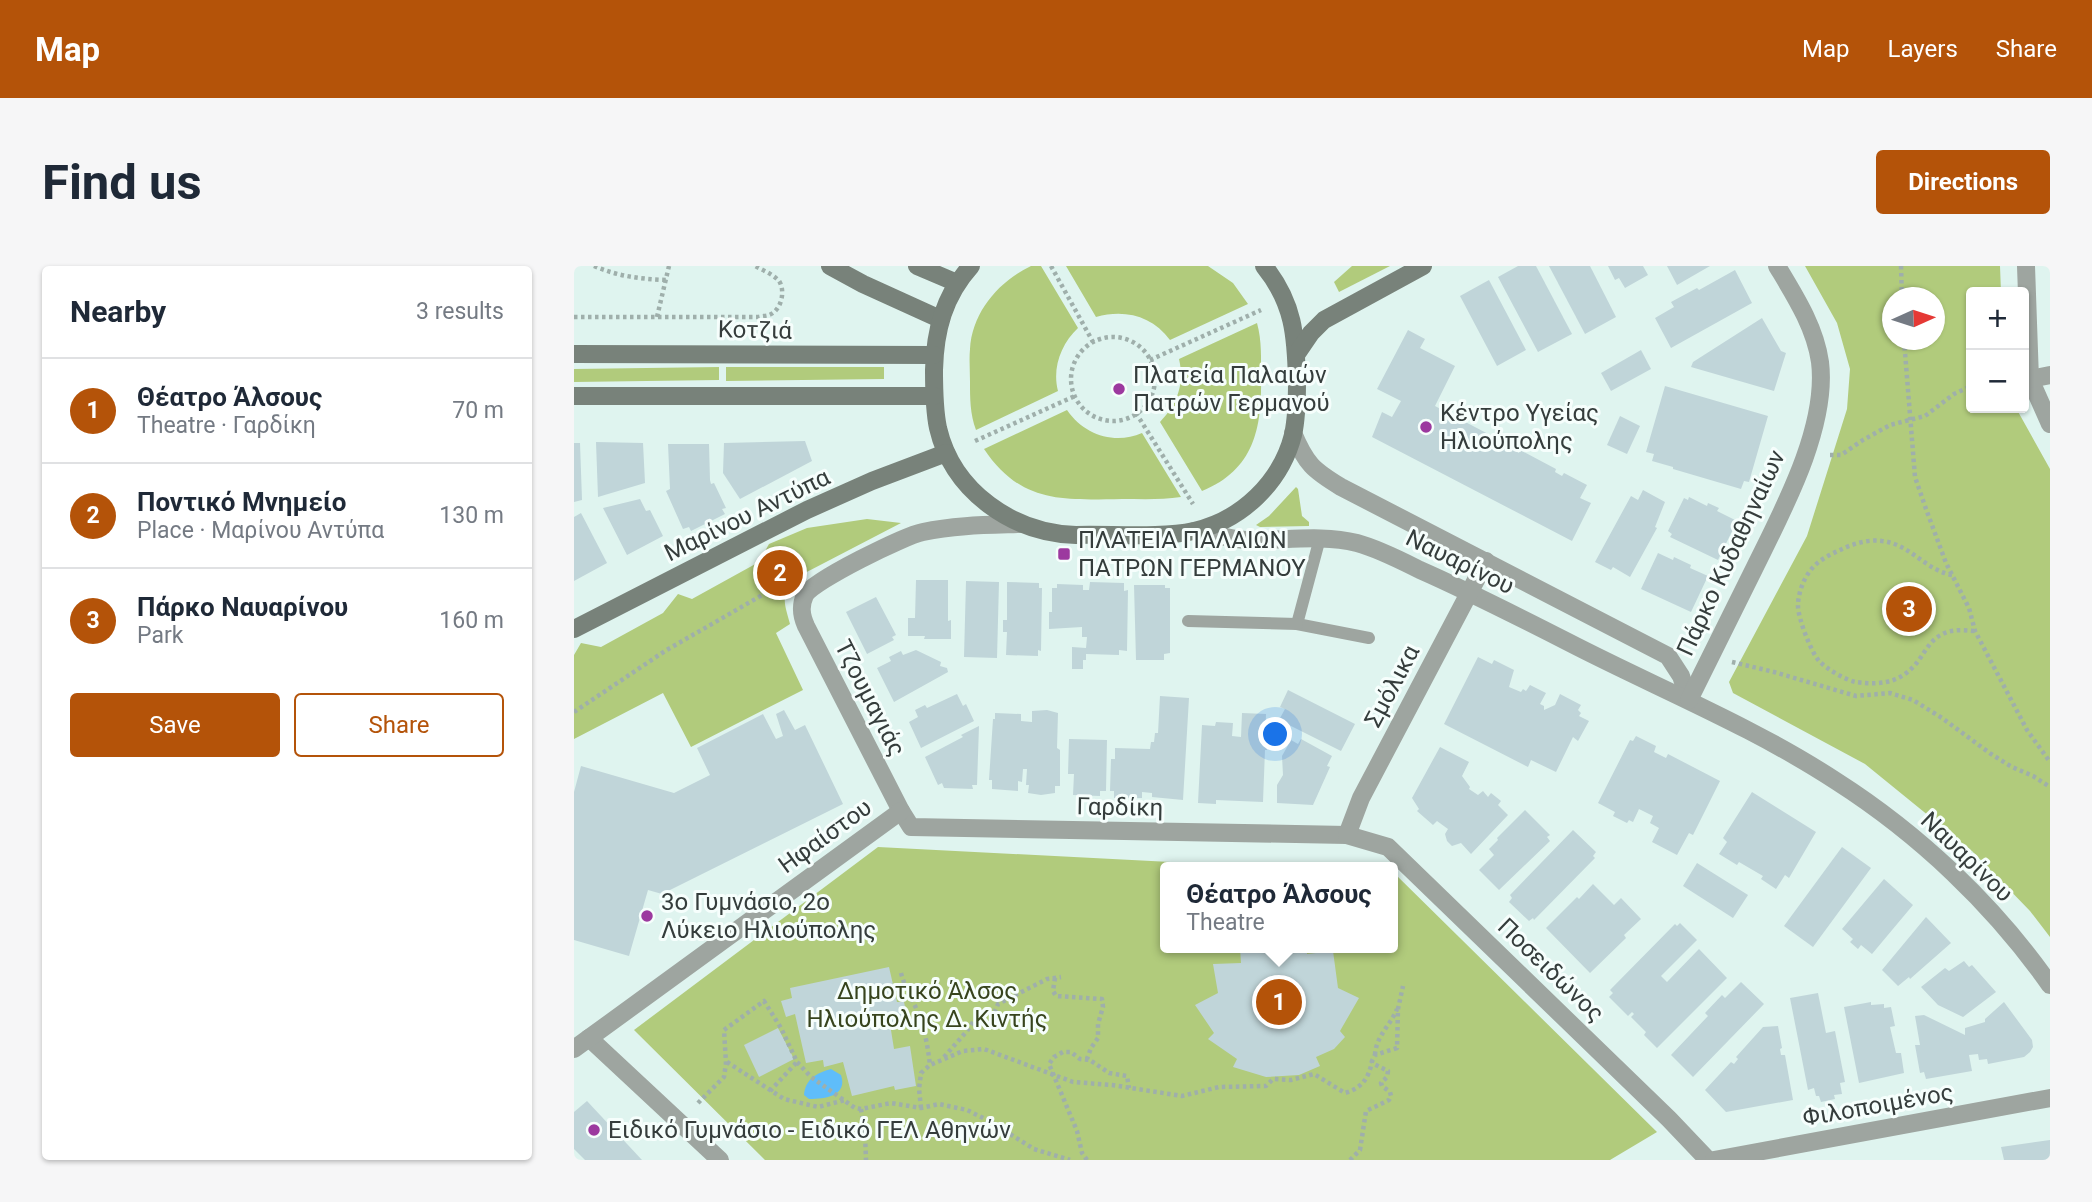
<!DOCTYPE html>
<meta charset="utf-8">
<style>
body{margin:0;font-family:Roboto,sans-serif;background:#f6f6f7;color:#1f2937}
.controls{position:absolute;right:21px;top:21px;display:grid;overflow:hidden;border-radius:7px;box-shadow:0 2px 5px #0004}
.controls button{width:63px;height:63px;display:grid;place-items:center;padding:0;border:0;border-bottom:2px solid #e0e1e3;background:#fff;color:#1f2937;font:35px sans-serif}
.compass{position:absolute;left:1308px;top:21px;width:63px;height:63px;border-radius:50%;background:#fff;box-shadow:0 2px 5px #0004;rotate:87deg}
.you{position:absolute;left:702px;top:469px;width:24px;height:24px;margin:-18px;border:5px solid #fff;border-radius:50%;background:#1a73e8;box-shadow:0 0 0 10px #1a73e833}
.badge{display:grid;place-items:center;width:46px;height:46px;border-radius:50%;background:#b45309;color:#fff;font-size:23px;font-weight:700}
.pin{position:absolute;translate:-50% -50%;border:4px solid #fff;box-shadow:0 2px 7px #0006}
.popup{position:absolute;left:586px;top:596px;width:238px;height:91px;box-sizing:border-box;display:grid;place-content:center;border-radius:7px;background:#fff;filter:drop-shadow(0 2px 5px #0005);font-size:23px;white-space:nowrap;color:#747a83}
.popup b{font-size:26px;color:#1f2937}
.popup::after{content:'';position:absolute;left:50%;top:100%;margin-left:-14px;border:14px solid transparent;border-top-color:#fff}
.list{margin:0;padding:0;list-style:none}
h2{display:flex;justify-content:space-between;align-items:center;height:91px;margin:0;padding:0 28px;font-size:30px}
h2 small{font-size:23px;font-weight:400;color:#747a83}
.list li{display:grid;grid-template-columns:46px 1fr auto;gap:21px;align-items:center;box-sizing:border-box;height:105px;padding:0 28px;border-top:2px solid #e0e1e3}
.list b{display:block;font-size:26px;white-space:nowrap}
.list p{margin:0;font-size:23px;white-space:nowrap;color:#747a83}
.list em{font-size:23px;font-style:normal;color:#747a83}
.actions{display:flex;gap:14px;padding:21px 28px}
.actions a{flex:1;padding:16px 0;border:2px solid #b45309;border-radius:7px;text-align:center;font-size:24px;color:#b45309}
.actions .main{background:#b45309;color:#fff}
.map{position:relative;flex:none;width:1476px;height:894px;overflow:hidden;border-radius:7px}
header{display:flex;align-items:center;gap:42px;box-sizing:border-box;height:98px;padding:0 35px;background:#b45309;color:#fff}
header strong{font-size:33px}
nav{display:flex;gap:38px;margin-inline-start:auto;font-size:24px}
.intro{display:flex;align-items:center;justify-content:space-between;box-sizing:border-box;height:168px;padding:0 42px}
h1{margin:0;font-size:49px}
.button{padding:18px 32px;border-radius:7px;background:#b45309;color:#fff;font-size:24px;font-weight:700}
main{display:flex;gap:42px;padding:0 42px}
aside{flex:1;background:#fff;border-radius:7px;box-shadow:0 2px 5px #0004}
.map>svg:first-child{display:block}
.green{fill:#b1cb7c;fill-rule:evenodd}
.water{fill:#5fbdfa}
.building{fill:#c0d5d9}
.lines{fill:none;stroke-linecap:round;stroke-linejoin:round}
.path{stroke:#9fafab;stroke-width:4.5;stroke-dasharray:3.5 3.5;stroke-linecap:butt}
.lane{stroke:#9ea5a0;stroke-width:12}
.street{stroke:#9ea5a0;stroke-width:18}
.secondary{stroke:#78827a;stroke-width:18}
.poi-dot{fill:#9c399f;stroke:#f6fefc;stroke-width:2.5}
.labels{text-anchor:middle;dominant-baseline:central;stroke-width:6;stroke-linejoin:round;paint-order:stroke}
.street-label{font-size:24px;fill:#353d3c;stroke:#f6fefc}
.poi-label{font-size:24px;fill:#353d3c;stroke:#f6fefc;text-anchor:start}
.park-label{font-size:24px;fill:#37441d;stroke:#f6fefc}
</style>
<header>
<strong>Map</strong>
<nav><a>Map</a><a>Layers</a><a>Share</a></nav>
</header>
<div class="intro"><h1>Find us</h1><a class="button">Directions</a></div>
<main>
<aside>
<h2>Nearby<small>3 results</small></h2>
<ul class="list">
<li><span class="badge">1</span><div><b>Θέατρο Άλσους</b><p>Theatre · Γαρδίκη</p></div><em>70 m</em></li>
<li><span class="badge">2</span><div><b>Ποντικό Μνημείο</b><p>Place · Μαρίνου Αντύπα</p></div><em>130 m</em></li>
<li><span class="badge">3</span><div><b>Πάρκο Ναυαρίνου</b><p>Park</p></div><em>160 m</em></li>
</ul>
<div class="actions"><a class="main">Save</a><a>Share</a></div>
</aside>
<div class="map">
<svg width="1476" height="894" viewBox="0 0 1476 894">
<rect width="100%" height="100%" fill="#dff4ef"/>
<g class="green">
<path d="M457,0H467L504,62C487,78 478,102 484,125L402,164C396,148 396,132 396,116C396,105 395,94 396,83C398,46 425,15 457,0Z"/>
<path d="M492,0H634L659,17L674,38L596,74C578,50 551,43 522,51Z"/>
<path d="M778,0H816L765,26L760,16Z"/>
<path d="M1231,0H1426L1427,26H1397V142H1442L1476,203V671L1456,645L1398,585L1291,498L1159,427L1155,416L1233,270L1273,143L1276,103L1263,57ZM1318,32H1360V74H1318Z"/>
<path d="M683,57C688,75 687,93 687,112C688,162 680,204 628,225L586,156C603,138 611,118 605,93Z"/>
<path d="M145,101V114L0,116V103Z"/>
<path d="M152,101H310V113L152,115Z"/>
<path d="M493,144C510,169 541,179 568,167L607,231C588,234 567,233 548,233C489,234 447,238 410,183Z"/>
<path d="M722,221L724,223L728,250L735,256V260L686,261L682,259L695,250Z"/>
<path d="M293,253L327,257L227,309C206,328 209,333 216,358L202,367L229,424L117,481L89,427L0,473V389L7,377L27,381L89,347L104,328L118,333L185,296L195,278L233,262Z"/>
<path d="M304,581L693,601H591V682H819V606L1083,866L1036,894H191L60,764Z"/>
</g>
<path class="water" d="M257,803L267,809C274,830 251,833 235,833L230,829C231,813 243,807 257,803Z"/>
<g class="building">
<path d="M944,0H962L998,68L964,86L924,11Z"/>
<path d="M975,0H1016L1042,51L1011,68Z"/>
<path d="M1034,0H1069L1074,9L1051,22L1045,12L1041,14Z"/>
<path d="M1093,0H1136L1103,19Z"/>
<path d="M1161,4L1178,37L1097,82L1081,52L1100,41L1097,36L1123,22L1125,24Z"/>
<path d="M915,14L952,84L923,100L886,30Z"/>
<path d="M1188,52L1207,85L1212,87L1200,125L1117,101L1119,96Z"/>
<path d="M834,64L851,73L846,82L881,100L861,140L937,180L936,182L945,187L946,184L982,203L981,206L988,210L990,207L1013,219L1006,232L1017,237L998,275L798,171L808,146L818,151L827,135L803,123Z"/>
<path d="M1067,84L1077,103L1037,125L1027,107Z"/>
<path d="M1091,120L1194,150L1175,216L1170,215L1167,223L1099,203V201L1078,195L1080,188L1072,186Z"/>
<path d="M1046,150L1066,160L1053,188L1033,179Z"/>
<path d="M231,175L238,195L166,233L149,207L150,177Z"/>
<path d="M22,176L69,177L71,217L24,231Z"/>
<path d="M0,177H6L8,234L0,236Z"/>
<path d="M94,178H135L136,214L137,218L140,217L152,242L148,243L151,248L117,265L115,261L109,263L92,225L96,223Z"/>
<path d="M1069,224L1091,236L1081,261L1083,262L1056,311L1039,301L1037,304L1021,296L1057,230L1064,234Z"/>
<path d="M1115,231L1133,240L1134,237L1145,242L1143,245L1163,255L1144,294L1096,271L1098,268L1094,265L1110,232L1114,234Z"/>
<path d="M66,233L72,245L76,244L89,270L53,289L29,242Z"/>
<path d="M7,247L33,297L0,315V251Z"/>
<path d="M1084,287L1099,294L1100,291L1117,299L1116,302L1134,310L1117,346L1067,323Z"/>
<path d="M342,314H374V355L377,354V373H350L351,370H334V352H341Z"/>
<path d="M392,315L425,316L423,392L390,391Z"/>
<path d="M433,316L465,317V322H468L467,385L464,384V390L432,389L433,366H429V354H433Z"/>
<path d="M516,316L550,317V325L554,324L553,385L545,384V389L512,388V394H509V403H498V381L512,382L513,371H508V361L475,363V346H478V322H483V318L509,319V324H515Z"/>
<path d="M560,319H591V322H596V387L590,388V394H562Z"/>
<path d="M302,331L322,369L318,371L320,374L293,388L272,346Z"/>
<path d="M342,384L367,396L366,400L373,402L374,406L320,436L303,402L317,395L315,391L327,385L329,389Z"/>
<path d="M904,391L918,398L920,394L940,404L935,421L947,426L949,423L952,425L956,419L972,427L966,438L970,440V444L981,439L986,428L1007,439L1004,444L1007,447L1005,450L1015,455L1004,475L999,471L982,506L957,494L954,501L870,458Z"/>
<path d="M714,424L781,458L767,485L705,454L711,443L706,441Z"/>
<path d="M383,428L389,440L392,438L400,455L347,482L335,456L344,451L341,444L351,439L353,442Z"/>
<path d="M586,430L615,432L609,534L578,531V527L568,526V532H540V525H536L537,493H541V482L576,483L577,476H580L581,467H584Z"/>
<path d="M210,444L221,464L231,459L269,538L88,628L74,624L55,690L0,674V526L7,500L100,527L136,509L123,482L189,448L202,473L209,470L202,448Z"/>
<path d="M473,444L484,447L483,482L486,484V520H481V527L467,529L454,527L455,519H452L453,503H449L448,516L444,515V525L418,523V514H415L419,453H421V447L447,448V455L458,456V445Z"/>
<path d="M668,447L692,448L691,473L694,472L693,484H691L689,536L642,534V538L624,537L628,459L641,460L642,456L659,457L658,470L667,471Z"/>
<path d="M405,460L403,519H398L399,523L370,522L368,517L364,519L351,491L389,471L387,469Z"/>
<path d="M1062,470L1082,480L1080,486L1092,492L1094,488L1146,515L1119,569L1115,567L1103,589L1078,576L1085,562L1076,557L1079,550L1065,543L1059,556L1055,554L1053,557L1039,550L1041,546L1024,537L1056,474L1059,475Z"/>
<path d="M495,473L533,474L532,525H526V530L499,529L500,508H494Z"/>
<path d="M727,473L758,490L753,500L756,501L739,539L703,537V519L709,509L708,490L717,474L724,478Z"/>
<path d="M866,481L895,496L888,510L896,521L895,523L904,529L909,525L914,531L917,527L927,535L924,539L934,549L897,588L887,577L878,580L873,575L871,568L874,563L863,555L859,559L843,545L845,543L838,532Z"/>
<path d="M1178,526L1242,566L1215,612L1211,609L1202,623L1187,613L1189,610L1165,596L1163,599L1145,588L1153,576L1149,572Z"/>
<path d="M951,544L976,569L973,571L976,575L925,624L905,604L920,589L915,583L924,574L923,572Z"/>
<path d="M999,564L1022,586L1019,590L1021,592L960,654L959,652L955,655L935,636L938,632L936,629Z"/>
<path d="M1268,581L1297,602L1239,681L1210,660Z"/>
<path d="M1123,597L1174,629L1159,652L1109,620Z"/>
<path d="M1310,613L1339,639L1298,688L1287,679L1284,683L1276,676L1279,673L1268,663Z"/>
<path d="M1019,618L1040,639L1047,632L1067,653L1050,669L1052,672L1016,707L972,662L1003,631L1005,633Z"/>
<path d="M1352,651L1377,677L1336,713L1335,711L1324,720L1308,704Z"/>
<path d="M1106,657L1123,674L1087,710L1093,716L1125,683L1153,712L1083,782L1070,769L1072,766L1057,751L1060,748L1058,746L1054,750L1035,731L1039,727L1036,724L1101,658L1103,660Z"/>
<path d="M666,682H733V688L759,685L764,722L785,732L766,765L771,771L760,783L742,791L746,800L725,809L692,811L659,801L663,793L634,773L640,767L621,739L644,727L639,698L667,697Z"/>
<path d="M1390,695L1395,701L1398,699L1422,726L1389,751L1364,739L1347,721L1371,702L1375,705Z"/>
<path d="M315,701L323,736H330L334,754L316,758L320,783L336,780L342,820L321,824L320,820L278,830L269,796L250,801L249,794L232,797L221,748L212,751L207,735L218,732L216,722Z"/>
<path d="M1167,716L1190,738L1119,811L1097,789L1134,750L1131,747L1148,729L1151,732Z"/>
<path d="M1244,727L1252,767L1261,765L1271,816L1266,817L1268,828L1260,829L1261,833L1247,836L1245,830H1242L1240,822L1234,824L1216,732Z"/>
<path d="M1297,736V739L1310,738V742L1317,741L1321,760L1316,761L1322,787H1327L1330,807L1285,817L1270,741Z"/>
<path d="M1430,736L1458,774L1459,781L1456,786L1450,791L1414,798L1413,793L1405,794L1404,788L1395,789L1398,805L1352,813L1350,806L1346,807L1341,779H1346L1341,750L1350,749L1391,769V762L1411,756V753Z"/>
<path d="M1204,760L1208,782L1206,783L1207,789H1211L1219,834L1152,846L1131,824L1157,796L1160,798L1164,793L1162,791L1189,761Z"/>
<path d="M204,762L220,793L185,811L170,779Z"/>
<path d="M13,835L68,894H11L0,883V846Z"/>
<path d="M1476,874V894H1430L1427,881Z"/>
</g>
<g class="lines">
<g class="path">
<path d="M20,0C43,10 66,13 92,14"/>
<path d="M477,0L519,76"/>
<path d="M1327,0L1328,32"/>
<path d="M0,51H184C188,50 192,50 195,49C207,45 212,25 205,15C199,8 188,4 181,0"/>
<path d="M83,51L95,0"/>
<circle cx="539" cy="113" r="42"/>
<path d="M1330,74L1341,211L1352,243L1372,297L1395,342L1401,365L1453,464L1476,496"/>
<path d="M576,94L687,44"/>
<path d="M562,147L619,238"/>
<path d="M401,175L501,130"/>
<path d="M1256,189H1267L1289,174L1316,159L1351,150L1380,128L1397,120"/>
<path d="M1378,309C1351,304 1336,278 1308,275C1294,273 1278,278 1266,284C1255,289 1243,295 1236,305C1229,314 1224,328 1224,340C1224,352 1237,386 1245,395C1253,403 1271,414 1282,416C1311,420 1331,415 1347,391C1353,382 1359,372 1369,368C1378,363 1390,364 1400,365"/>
<path d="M1158,396L1200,406L1282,430L1316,427L1339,434L1368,452L1417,488L1438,501L1459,510L1476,521"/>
<path d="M0,446L91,385L197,324L210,325"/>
<path d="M327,707C331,722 339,734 345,749C351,765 354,782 356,799"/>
<path d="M481,712L479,725L482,730L528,733L529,741L524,758V772L517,782L513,793"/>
<path d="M801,789C802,770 816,760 823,743"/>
<path d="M370,791L393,765L404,749L421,745L424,738L473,713L487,711"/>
<path d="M153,796L210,833L244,841L271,834"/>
<path d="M196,825L223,796"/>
<path d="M124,837L150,811L152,797L150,764L190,735L207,762L223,796L237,811L281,842L287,843L317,837L347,842L365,838L393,844L415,855L460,883L496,894"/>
<path d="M347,842L345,823L347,807L356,799L389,785L410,783L499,816L538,819L608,830L645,821L692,820L699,813L717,814L740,808L771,827C788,822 795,812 798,795"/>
<path d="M287,843L291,869L292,894"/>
<path d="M513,894L508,887L503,865L475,798L480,791L489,786H497L506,793L516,794L535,807L553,810L555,822"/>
<path d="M776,894L786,884L792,845L815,834L817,830L816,826L808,820L807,817L813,811L814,805L800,798L798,795L801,789L823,782L824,743L829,720"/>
</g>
<g class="lane">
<path d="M746,272L723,358L795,372"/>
<path d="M614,355L723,358"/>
</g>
<g class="street">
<path d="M1452,0L1456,113L1476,158"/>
<path d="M1456,113L1476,109"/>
<path d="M719,167C732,198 739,204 767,221L1094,390L1107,410L1115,434"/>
<path d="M446,258C414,259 381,259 349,266C330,270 240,314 231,329C226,340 227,349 232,360L327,545L337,561L773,569L814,581L1095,853L1134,894"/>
<path d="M620,265C637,267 655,273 672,274C709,275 747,268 783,277C805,283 826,294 846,304C896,326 945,351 994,376C1083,422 1178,460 1262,515C1345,568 1420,639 1476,719"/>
<path d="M1115,434C1137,390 1159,346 1181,301C1209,244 1254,161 1246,96C1241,61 1221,30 1203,0"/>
<path d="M773,569L787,532L912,295"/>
<path d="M15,772L146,894"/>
<path d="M0,783L327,545"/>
<path d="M1140,894L1476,832"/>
</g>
<g class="secondary">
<path d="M256,0L289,18L366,53"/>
<path d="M343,0L383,17"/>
<path d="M397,0C370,30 361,64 360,104C360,123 360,143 364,162C379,226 439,267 502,269C538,268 587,272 620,265C668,254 707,216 719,169C723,151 723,133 723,116C722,70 720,37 690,0"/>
<path d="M0,88L360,89"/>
<path d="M722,89L737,67L750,54L849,0"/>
<path d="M0,130H360"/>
<path d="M0,363L233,244L298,215L372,187"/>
</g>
</g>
<g class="poi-dot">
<circle cx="545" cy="123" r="7"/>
<circle cx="852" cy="161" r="7"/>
<rect x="483" y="281" width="14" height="14" rx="3.5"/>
<circle cx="73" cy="650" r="7"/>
<circle cx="20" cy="864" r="7"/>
</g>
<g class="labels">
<g class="street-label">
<text transform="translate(181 64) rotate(1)">Κοτζιά</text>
<text transform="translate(173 249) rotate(-26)">Μαρίνου Αντύπα</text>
<text transform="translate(1157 287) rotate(-65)">Πάρκο Κυδαθηναίων</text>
<text transform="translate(886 296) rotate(26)">Ναυαρίνου</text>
<text transform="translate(818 420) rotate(-62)">Σμόλικα</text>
<text transform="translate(296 432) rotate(63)">Τζουμαγιάς</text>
<text transform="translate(546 541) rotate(1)">Γαρδίκη</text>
<text transform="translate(251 570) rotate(-36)">Ηφαίστου</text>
<text transform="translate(1393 591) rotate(44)">Ναυαρίνου</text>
<text transform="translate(977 704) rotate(44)">Ποσειδώνος</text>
<text transform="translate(1304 839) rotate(-10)">Φιλοποιμένος</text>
</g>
<g class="poi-label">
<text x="559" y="109">Πλατεία Παλαιών<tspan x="559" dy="28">Πατρών Γερμανού</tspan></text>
<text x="866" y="147">Κέντρο Υγείας<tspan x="866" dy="28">Ηλιούπολης</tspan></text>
<text x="504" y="274">ΠΛΑΤΕΙΑ ΠΑΛΑΙΩΝ<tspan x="504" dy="28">ΠΑΤΡΩΝ ΓΕΡΜΑΝΟΥ</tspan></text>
<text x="87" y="636">3ο Γυμνάσιο, 2ο<tspan x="87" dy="28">Λύκειο Ηλιούπολης</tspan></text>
<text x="34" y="864">Ειδικό Γυμνάσιο - Ειδικό ΓΕΛ Αθηνών</text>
</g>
<g class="park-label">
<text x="353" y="725">Δημοτικό Άλσος<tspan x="353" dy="28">Ηλιούπολης Δ. Κιντής</tspan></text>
</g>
</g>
</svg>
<div class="controls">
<button>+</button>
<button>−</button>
</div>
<svg class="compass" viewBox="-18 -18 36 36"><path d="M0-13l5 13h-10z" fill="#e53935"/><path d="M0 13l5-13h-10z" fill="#747a83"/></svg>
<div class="you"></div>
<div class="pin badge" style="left:705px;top:736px">1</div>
<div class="popup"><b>Θέατρο Άλσους</b>Theatre</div>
<div class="pin badge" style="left:206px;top:307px">2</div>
<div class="pin badge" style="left:1335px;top:343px">3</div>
</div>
</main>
